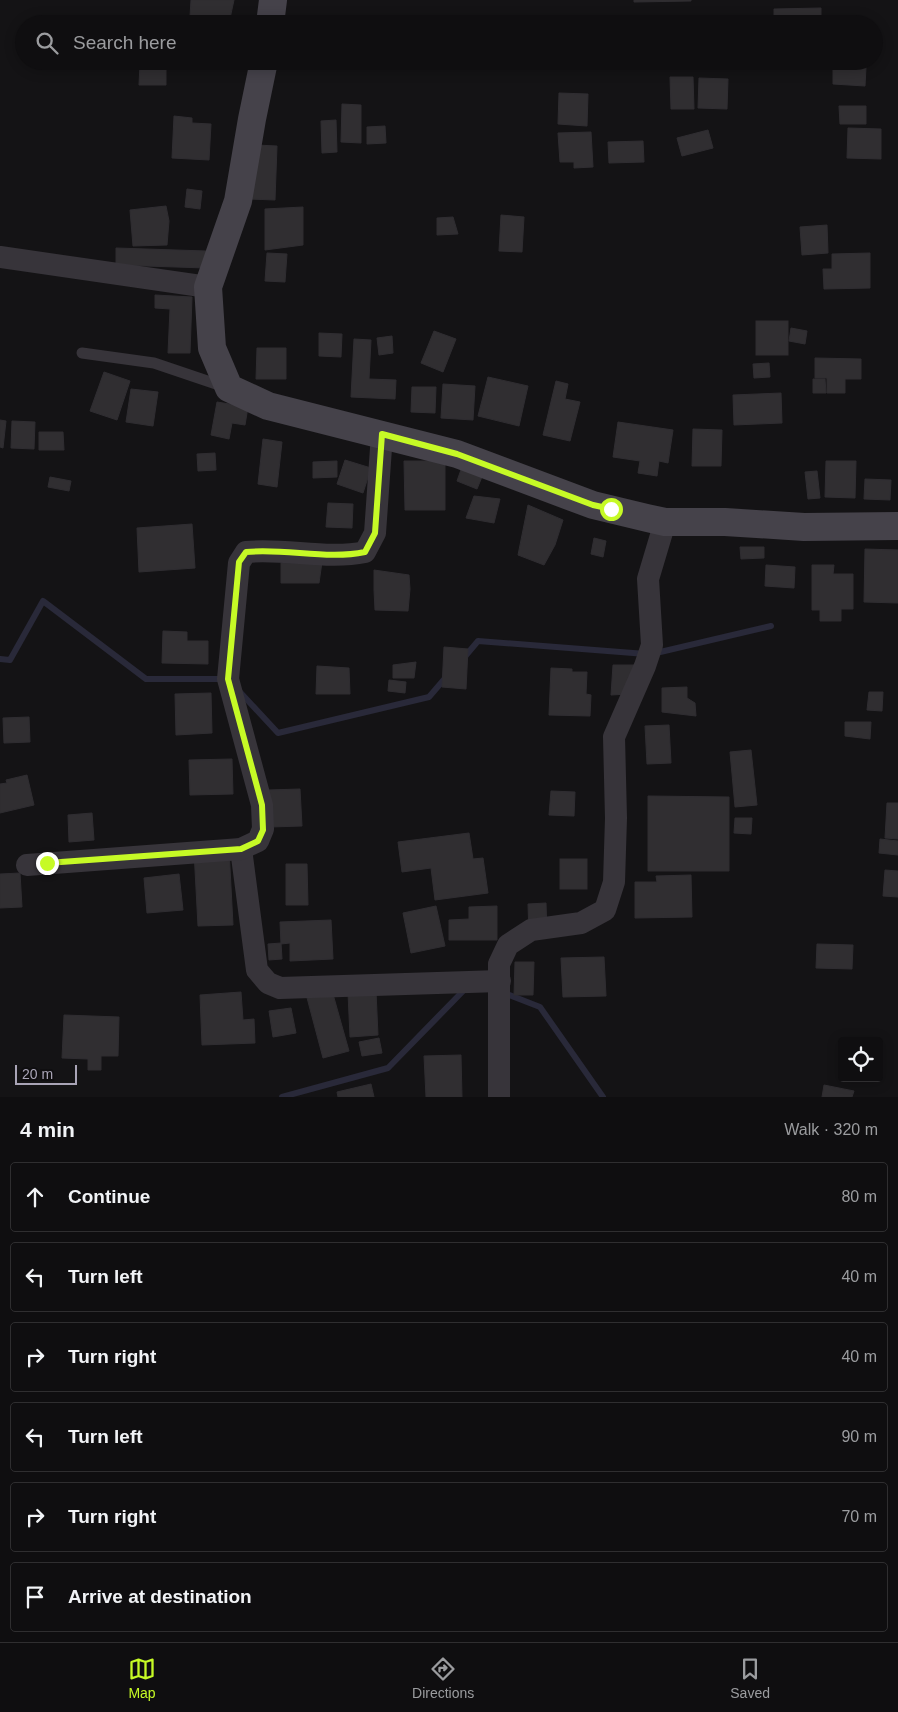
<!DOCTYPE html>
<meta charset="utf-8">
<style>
body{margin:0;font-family:Arial,sans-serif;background:#1d1c1e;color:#f1f3f6}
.controls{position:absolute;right:15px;bottom:15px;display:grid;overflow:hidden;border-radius:5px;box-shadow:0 2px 12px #0003}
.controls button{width:45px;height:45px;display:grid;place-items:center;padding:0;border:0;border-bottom:1px solid #2f2e30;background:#0f0e10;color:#f1f3f6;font:25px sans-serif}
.scale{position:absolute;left:15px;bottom:12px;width:62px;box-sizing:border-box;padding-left:5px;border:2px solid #a9a4b6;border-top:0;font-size:14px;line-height:18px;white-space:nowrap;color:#a9a4b6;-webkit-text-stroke:4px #0f0e10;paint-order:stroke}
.stop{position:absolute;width:15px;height:15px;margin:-11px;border:4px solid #c6fa26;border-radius:50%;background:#fff}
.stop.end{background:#c6fa26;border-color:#fff;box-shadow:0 1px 5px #0008}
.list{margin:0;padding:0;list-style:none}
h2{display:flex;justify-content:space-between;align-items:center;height:65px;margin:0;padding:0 20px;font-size:21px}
h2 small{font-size:16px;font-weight:400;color:#9b9c9f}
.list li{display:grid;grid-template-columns:32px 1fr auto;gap:15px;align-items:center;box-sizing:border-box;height:70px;margin:0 10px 10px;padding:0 10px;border:1px solid #2f2e30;border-radius:5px}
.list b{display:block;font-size:19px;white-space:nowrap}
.list em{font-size:16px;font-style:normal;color:#9b9c9f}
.icon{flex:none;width:28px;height:28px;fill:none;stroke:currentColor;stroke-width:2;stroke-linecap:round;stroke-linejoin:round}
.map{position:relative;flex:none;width:898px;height:1097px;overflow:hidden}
.search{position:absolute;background:#0f0e10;box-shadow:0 2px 12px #0003;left:15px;right:15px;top:15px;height:55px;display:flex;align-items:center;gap:12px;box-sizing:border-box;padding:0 18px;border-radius:28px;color:#9b9c9f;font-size:19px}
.sheet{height:545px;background:#0f0e10}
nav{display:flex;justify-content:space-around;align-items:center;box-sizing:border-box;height:70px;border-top:1px solid #2f2e30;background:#0f0e10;font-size:14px;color:#9b9c9f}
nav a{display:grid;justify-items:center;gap:2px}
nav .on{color:#c6fa26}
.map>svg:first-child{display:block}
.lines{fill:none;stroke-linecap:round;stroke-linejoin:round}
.stream{stroke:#292939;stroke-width:6}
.building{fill:#302e31;stroke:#2f2d31}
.service{stroke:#37343a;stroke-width:11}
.minor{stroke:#37343a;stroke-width:22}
.secondary{stroke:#45424a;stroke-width:28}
.route{stroke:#c6fa26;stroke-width:6}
</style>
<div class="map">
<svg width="898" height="1097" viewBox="0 0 898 1097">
<rect width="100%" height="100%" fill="#141315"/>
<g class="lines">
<g class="stream">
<path d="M656,653L771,626"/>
<path d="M0,659L10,660L43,601L146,679H224"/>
<path d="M462,660L478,641L646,654"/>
<path d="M239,691L278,733L429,697L447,676"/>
<path d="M504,993L540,1007L603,1097"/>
<path d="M282,1097L388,1068L466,988"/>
</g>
</g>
<g class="building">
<path d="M191,0H234L229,23L190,16Z"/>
<path d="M634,0H691V1L634,2Z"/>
<path d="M821,8V24H783V20L774,21V9Z"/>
<path d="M320,61H356L357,64L320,65Z"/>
<path d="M565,61H591V67L565,68Z"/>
<rect x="621" y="61" width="25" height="6"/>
<path d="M658,61H703V65L659,66Z"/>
<path d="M140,64L166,68V85H139Z"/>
<path d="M833,66L866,67L865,86L833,84Z"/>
<path d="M670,77H693L694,109H671Z"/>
<path d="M699,78L728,79L727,109L698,108Z"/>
<path d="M559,93L588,94L587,126L558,124Z"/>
<path d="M342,104L361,105V143L341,142Z"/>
<path d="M839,106H866V124H840Z"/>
<path d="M174,116L192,118V123L211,124L209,160L172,158Z"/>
<path d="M336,120L337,152L322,153L321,121Z"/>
<path d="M385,126L386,143L367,144V127Z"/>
<path d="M848,128L881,129V159L847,158Z"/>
<path d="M708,130L713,148L682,156L677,138Z"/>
<path d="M591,132L593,167L574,168V162H560L558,133Z"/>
<path d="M643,141L644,162L609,163L608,142Z"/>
<path d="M256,145L277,146L275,200L249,199Z"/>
<path d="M187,189L202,191L200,209L185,207Z"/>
<path d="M166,206L169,221L167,245L133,246L130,210Z"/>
<path d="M303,207V245L265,250V209Z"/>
<path d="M501,215L524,217L522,252L499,251Z"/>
<path d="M453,217L458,234L437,235V218Z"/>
<path d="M827,225L828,253L802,255L800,227Z"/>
<path d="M116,248L206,251V268L116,265Z"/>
<path d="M267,253L287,254L285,282L265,281Z"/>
<path d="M870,253V288L824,289L823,269H832V254Z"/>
<path d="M155,295L192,297L190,353H168L170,309L155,308Z"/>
<rect x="756" y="321" width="32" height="34"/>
<path d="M791,328L807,331L805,344L789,341Z"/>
<path d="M434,331L456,339L443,372L421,363Z"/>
<path d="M319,333L342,334L341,357L319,356Z"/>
<path d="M392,336L393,353L379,355L377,338Z"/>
<path d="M354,339L371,340L369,379L396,380L395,399L351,397Z"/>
<path d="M257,348H286V379H256Z"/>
<path d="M815,358L861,359V379H845V393H827V378H815Z"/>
<path d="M769,363L770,377L754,378L753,364Z"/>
<path d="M104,372L130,381L117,420L90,411Z"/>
<path d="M488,377L528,386L519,426L478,416Z"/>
<path d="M813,379H825L826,393H813Z"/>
<path d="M556,381L568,384L565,399L580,402L570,441L543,435Z"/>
<path d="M443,384L475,386L473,420L441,418Z"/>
<path d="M412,387H436L435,413L411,412Z"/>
<path d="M131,389L158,392L153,426L126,422Z"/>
<path d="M781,393L782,423L734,425L733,395Z"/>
<path d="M217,402L248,407L245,425L232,423L229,439L211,435Z"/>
<path d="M0,420L6,421L3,448L0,447Z"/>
<path d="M12,421L35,422L34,449L11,448Z"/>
<path d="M618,422L673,430L668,463L659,461L657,476L638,473L640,461L613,457Z"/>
<path d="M693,429L722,430L721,466H692Z"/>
<path d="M39,432H63L64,450H39Z"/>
<path d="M263,439L282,442L277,487L258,484Z"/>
<path d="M215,453L216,470L198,471L197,454Z"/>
<path d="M345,460L371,468L363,493L337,484Z"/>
<path d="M337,461V477L313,478V462Z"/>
<path d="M404,461H445V510H405Z"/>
<path d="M826,461H856L855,498L825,497Z"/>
<path d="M463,464L484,472L477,489L457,481Z"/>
<path d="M817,471L820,498L808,499L805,472Z"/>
<path d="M50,477L71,481L69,491L48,487Z"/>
<path d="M865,479L891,480L890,500L864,499Z"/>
<path d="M474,496L500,499L494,523L466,518Z"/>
<path d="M328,503L353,504L352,528L326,527Z"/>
<path d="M528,505L563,520L555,545L544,565L518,555Z"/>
<path d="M192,524L195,568L139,572L137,528Z"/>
<path d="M594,538L606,541L603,557L591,554Z"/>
<path d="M740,547H764V558L741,559Z"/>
<path d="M865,549L898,550V603L864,602Z"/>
<path d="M322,562L319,583H281V563Z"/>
<path d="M766,565L795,567L794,588L765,586Z"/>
<path d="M812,565H834L833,574H853V609H841V621H820V610H812Z"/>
<path d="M374,570L409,575L410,589L408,611L375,610L374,590Z"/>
<path d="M163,631L187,632V641H208V664L162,663Z"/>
<path d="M444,647L468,649L466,689L442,687Z"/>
<path d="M416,662L414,678H393V665Z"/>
<path d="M613,665H634L635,677H628V694L611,695Z"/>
<path d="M317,666L349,668L350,694H316Z"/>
<path d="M551,668L572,669V672H587L586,694L591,695L590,716L549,715Z"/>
<path d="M389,680L406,682L405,693L388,691Z"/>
<path d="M687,687V698L695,703L696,716L662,712V688Z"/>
<path d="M869,692H883L882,711L867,710Z"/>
<path d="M211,693L212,733L176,735L175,694Z"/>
<path d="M29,717L30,742L4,743L3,718Z"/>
<path d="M845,722H871L870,739L845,736Z"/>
<path d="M669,725L671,763L647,764L645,726Z"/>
<path d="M751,750L757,805L735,807L730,752Z"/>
<path d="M232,759L233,794L190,795L189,760Z"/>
<path d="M27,775L34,805L0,813V784L7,783L6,780Z"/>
<path d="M300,789L302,826L270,827L268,790Z"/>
<path d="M551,791L575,792L574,816L549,815Z"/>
<path d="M648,796L729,797V871H648Z"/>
<path d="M887,803H898V839L885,838Z"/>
<path d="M92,813L94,840L69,842L68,815Z"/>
<path d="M735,818H752L751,834L734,833Z"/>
<path d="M469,833L473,859L483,858L488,893L435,900L431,868L402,872L398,842Z"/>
<path d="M880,839L898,841V855L879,853Z"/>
<path d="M229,849L233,925L198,926L194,851Z"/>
<rect x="560" y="859" width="27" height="30"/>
<path d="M286,864H307L308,905H286Z"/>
<path d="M885,870L898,871V897L883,896Z"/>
<path d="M20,873L22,907L0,908V874Z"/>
<path d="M179,874L183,910L147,913L144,878Z"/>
<path d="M691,875L692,917L635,918V882H657L656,876Z"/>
<path d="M546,903L547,935L529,936L528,904Z"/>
<path d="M436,906L445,946L411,953L403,913Z"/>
<path d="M497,906V940H449V920L469,919V907Z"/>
<path d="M331,920L333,959L290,961V943L281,944L280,922Z"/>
<path d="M281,943L282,959L269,960L268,944Z"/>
<path d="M817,944L853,945L852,969L816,968Z"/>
<path d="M604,957L606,996L563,997L561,958Z"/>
<path d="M515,962H534L533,995H514Z"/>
<path d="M331,987L349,1051L323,1058L306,994Z"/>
<path d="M376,991L378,1035L350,1037L348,993Z"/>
<path d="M241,992L243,1020L254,1019L255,1043L202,1045L200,995Z"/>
<path d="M291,1008L296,1033L273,1037L269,1011Z"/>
<path d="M64,1015L119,1017L118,1056H101V1070H88V1059L62,1058Z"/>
<path d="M379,1038L382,1053L362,1056L359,1042Z"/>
<path d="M461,1055L462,1097H426L424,1056Z"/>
<path d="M371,1084L374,1097H338L337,1092Z"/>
<path d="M824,1085L854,1091L852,1097H822Z"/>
</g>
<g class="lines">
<path class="service" d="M82,353L154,363L225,387"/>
<g class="minor">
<path d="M0,257L208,287"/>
<path d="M241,849L257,970L268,983L280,988L500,981"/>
<path d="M27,865L241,849L258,841L263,829L262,805L228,679L239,563L246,552C286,548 327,560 365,552L375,533L382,434"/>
<path d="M499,1097V964L508,945L531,930L581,923L605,910L614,882L616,818L614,737L645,666L652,645L648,579L665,522"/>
</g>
<g class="secondary">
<path d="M270,24L273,0"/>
<path d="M264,61L252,119L238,201L208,287L212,348L229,388L268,406L457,454L593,505L647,518L665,522H725L804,527L898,526"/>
</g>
</g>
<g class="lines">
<path class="route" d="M47,863L241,849L258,841L263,830L262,805L228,679L239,562L246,552C286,548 327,560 365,552L375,533L382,434L457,454L593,505L611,509"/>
</g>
</svg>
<div class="controls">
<button><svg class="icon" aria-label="locate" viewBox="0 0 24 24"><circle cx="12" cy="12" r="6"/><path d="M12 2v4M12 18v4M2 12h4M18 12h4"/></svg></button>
</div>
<div class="scale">20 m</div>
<div class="stop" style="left:611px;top:509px"></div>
<div class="stop end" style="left:47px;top:863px"></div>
<div class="search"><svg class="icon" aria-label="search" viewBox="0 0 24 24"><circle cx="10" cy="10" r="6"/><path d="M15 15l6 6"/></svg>Search here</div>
</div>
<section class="sheet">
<h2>4 min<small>Walk · 320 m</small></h2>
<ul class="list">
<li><svg class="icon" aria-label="ahead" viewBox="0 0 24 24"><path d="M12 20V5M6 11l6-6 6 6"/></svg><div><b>Continue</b></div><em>80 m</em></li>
<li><svg class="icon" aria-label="left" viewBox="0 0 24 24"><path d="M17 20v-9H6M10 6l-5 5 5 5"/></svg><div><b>Turn left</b></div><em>40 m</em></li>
<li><svg class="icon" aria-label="right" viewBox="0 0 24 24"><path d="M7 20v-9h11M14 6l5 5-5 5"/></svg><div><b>Turn right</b></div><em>40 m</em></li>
<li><svg class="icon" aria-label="left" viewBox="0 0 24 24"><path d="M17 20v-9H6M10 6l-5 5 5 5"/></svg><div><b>Turn left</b></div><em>90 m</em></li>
<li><svg class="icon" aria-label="right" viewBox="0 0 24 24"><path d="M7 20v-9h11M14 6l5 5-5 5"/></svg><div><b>Turn right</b></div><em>70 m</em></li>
<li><svg class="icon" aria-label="arrive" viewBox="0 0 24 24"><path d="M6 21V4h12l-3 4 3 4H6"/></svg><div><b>Arrive at destination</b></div></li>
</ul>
</section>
<nav>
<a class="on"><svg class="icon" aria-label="map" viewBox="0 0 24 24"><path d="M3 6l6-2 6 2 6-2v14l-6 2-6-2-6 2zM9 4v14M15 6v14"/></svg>Map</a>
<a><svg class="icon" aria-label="directions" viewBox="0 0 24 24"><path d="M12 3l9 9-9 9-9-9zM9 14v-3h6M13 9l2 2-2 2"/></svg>Directions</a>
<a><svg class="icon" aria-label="saved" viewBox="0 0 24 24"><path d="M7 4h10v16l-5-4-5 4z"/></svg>Saved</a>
</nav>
